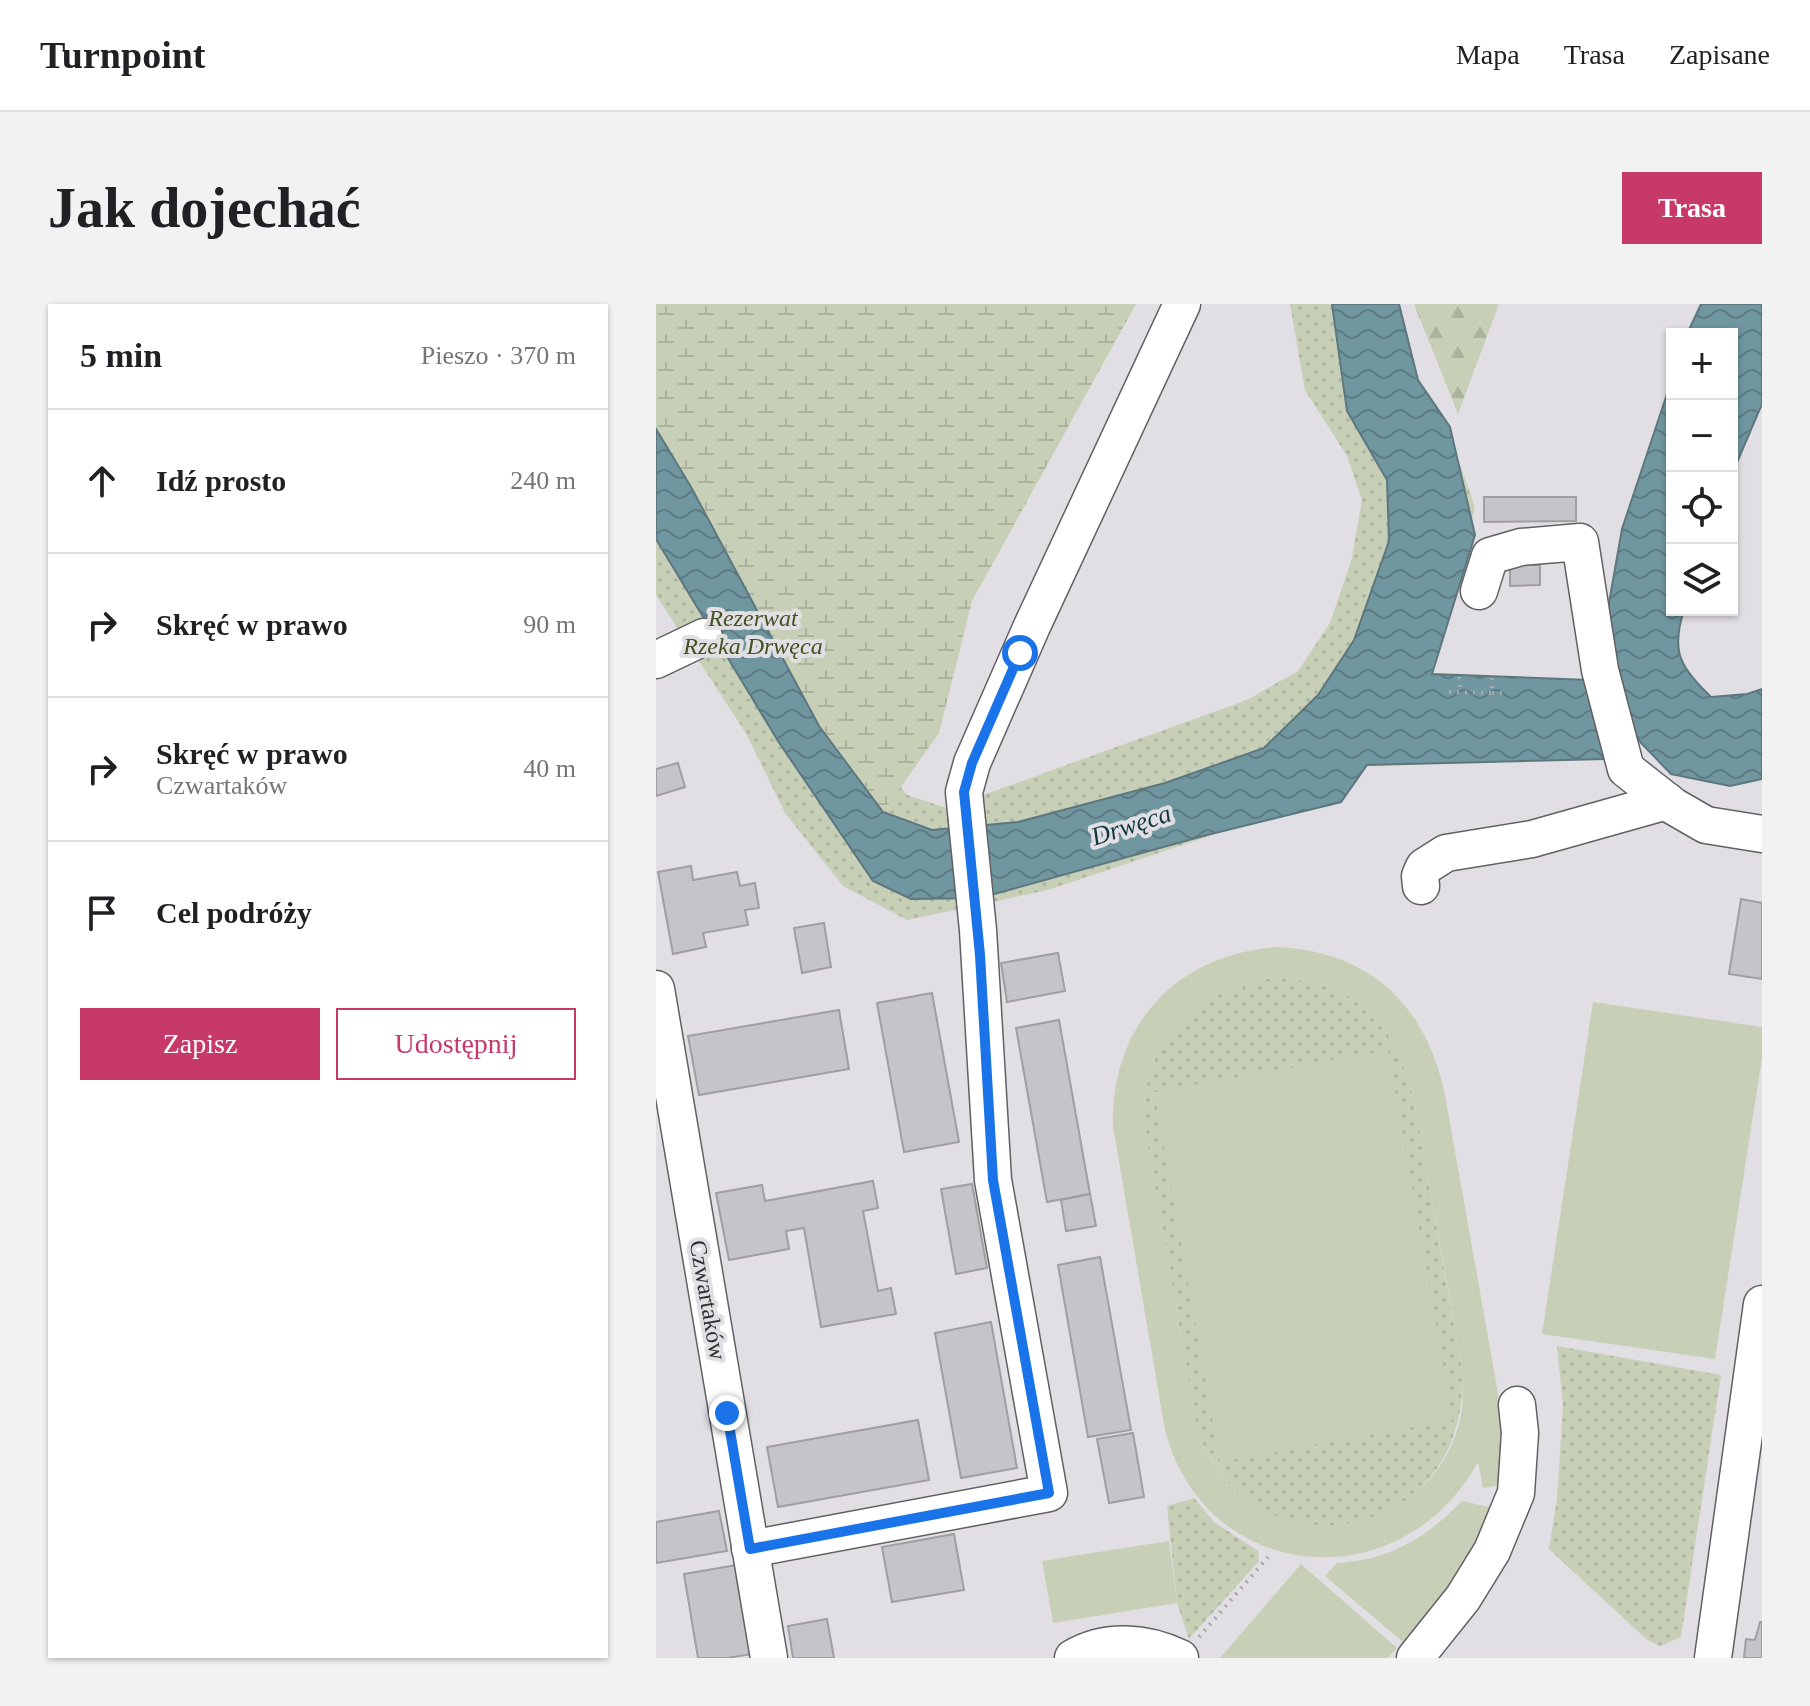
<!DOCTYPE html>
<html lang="pl">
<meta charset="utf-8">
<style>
body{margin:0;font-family:Georgia,serif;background:#f2f2f2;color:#202124}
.controls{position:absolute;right:24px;top:24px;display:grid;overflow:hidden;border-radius:0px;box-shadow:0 2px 6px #0004}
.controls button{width:72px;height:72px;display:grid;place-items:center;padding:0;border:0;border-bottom:2px solid #e0e0e0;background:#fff;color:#202124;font:40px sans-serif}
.stop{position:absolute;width:24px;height:24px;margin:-18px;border:6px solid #1a73e8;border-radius:50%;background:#fff}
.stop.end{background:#1a73e8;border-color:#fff;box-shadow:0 2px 8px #0008}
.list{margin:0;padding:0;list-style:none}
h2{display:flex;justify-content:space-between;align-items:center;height:104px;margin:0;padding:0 32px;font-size:34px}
h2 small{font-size:26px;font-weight:400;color:#757577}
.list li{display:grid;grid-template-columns:52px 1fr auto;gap:24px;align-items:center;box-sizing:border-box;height:144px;padding:0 32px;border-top:2px solid #e0e0e0}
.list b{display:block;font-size:30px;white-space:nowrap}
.list p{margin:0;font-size:26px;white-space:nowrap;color:#757577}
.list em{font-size:26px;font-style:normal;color:#757577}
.actions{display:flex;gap:16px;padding:24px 32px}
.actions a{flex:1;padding:18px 0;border:2px solid #c63969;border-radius:0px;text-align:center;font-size:28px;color:#c63969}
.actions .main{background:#c63969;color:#fff}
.icon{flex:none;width:44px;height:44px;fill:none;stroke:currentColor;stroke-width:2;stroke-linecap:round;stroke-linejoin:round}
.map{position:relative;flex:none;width:1106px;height:1354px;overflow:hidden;border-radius:0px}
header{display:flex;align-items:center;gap:48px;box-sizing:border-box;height:112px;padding:0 40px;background:#fff;border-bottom:2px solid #e0e0e0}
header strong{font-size:38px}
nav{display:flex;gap:44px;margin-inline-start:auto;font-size:28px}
.intro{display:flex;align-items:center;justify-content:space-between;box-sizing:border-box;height:192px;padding:0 48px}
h1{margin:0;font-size:56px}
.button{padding:20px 36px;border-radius:0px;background:#c63969;color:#fff;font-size:28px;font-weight:700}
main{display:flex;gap:48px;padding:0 48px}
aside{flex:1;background:#fff;border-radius:0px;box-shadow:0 2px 6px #0004}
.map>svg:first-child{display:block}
.grass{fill:url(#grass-dots)}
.forest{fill:url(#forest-firs)}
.wetland{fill:url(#wetland-marsh)}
.pitch{fill:#c7cfb7;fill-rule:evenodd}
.water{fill:url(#water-waves);stroke:#5d777f;stroke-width:2}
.building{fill:#c5c4c8;stroke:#9f9ea2;stroke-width:2}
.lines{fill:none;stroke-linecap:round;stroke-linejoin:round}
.minor-casing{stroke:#616064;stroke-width:39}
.path{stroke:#a8a7ab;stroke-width:4;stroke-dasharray:2 6;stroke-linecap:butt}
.minor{stroke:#fff;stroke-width:36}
.route{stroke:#1a73e8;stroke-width:10}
.labels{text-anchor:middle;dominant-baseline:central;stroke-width:8;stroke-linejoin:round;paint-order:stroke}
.park-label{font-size:24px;font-style:italic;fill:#445221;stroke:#e1dfe4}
.street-label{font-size:24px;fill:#313032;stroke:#e1dfe4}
.water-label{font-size:26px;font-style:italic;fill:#133841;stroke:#e1dfe4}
</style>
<header>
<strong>Turnpoint</strong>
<nav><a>Mapa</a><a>Trasa</a><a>Zapisane</a></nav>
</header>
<div class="intro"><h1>Jak dojechać</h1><a class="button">Trasa</a></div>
<main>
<aside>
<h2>5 min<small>Pieszo · 370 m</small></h2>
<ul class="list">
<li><svg class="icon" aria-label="ahead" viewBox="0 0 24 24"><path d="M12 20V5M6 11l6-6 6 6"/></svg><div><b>Idź prosto</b></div><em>240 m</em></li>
<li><svg class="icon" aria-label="right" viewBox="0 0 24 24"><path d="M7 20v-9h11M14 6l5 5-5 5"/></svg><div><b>Skręć w prawo</b></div><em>90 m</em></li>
<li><svg class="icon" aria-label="right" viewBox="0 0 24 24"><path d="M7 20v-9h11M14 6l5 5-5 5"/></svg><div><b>Skręć w prawo</b><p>Czwartaków</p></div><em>40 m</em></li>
<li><svg class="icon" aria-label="arrive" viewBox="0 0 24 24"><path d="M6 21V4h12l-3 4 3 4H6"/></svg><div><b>Cel podróży</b></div></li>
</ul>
<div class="actions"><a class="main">Zapisz</a><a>Udostępnij</a></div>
</aside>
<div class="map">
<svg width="1106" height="1354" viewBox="0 0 1106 1354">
<defs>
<pattern id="grass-dots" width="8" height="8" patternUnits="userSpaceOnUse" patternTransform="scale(2)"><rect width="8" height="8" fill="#c7cfb7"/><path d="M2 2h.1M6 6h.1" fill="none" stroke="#abb29e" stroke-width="1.8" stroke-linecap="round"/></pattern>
<pattern id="forest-firs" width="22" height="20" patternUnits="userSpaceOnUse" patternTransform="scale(2)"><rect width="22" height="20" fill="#c7cfb7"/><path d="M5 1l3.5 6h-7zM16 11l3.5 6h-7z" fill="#abb29e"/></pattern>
<pattern id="wetland-marsh" width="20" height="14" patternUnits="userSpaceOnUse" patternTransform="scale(2)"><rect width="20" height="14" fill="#c7cfb7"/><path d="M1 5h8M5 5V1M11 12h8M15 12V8" fill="none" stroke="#abb29e"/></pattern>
<pattern id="water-waves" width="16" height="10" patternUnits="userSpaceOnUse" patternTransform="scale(2)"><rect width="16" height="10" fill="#7096a0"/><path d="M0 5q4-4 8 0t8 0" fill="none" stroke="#5d7b83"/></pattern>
</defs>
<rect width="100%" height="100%" fill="#e1dfe4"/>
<g class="grass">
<path d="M634,0H744L755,76L797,141L819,203L781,351L673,471L554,532L392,586L251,616L187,582L129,509L91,431L0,291V72L221,449L251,491L291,504L591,396L642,367L674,319L696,254L706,196L691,152L649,86Z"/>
<path d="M622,674C754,680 757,791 775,892C785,948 795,1004 805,1060C823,1234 599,1287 541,1125L488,819C485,737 541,680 622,674Z"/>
<path d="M901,1042L1065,1071L1025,1333L1004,1342L990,1335L893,1245L901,1195L907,1101Z"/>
<path d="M538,1194L558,1218L602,1247L603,1257L533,1335L521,1299L511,1202Z"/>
</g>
<path class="forest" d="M758,0H843L802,110Z"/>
<path class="wetland" d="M0,0H480L316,297L283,429L227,508L164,422L35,183L0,125Z"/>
<g class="pitch">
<path d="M622,643C715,648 770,701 789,791L858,1179L827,1184L822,1158C746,1297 550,1282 509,1126L457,822C455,720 521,650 622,643ZM622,674C751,680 757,786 774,886C785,944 795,1002 805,1060C807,1083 808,1106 801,1127C771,1220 652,1252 580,1187C561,1169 546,1145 540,1119L488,819C485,737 541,680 622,674Z"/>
<path d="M937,698L1106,723V754L1059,1055L886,1030Z"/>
<path d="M732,746L797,1116L564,1158L498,788Z"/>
<path d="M806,1197L833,1203L828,1236L754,1344L669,1272L681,1259C734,1256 770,1234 806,1197Z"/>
<path d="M513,1237L521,1299L397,1319L386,1257Z"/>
<path d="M645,1260L741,1344L732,1354H564Z"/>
</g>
<g class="water">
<path d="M676,0H743L762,76L794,123L819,231L776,370L933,376L950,455L711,461L685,498L547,532L324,594L255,595L217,577L122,437L0,235V125L35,183L163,422L227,508L276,526L362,518L509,479L608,444L662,391L698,336L733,237L731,176L691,107Z"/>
<path d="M1045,0H1106V100L1076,170V30H1031Z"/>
<path d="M1016,75V306H1028C1014,349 1025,363 1055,393L1091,390L1106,385V475L1074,482L1015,470L985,439L965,407L947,333L966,225Z"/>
</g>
<g class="building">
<path d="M828,193H920V217L828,218Z"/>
<path d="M854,261H884V281L854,282Z"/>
<path d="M22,459L29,483L0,492V465Z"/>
<path d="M35,562L37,576L81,568L84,582L99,579L103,604L89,606L92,621L47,629L50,643L17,650L2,568Z"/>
<path d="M1085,595L1106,599V675L1073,670Z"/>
<path d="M168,619L175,663L146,669L138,624Z"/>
<path d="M402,649L409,687L351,698L345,659Z"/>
<path d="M276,689L303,838L248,848L221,699Z"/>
<path d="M183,706L193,765L43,791L32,732Z"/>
<path d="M403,716L434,890L391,898L360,724Z"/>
<path d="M217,877L222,904L207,907L222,987L235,984L240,1010L165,1023L148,924L130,927L133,945L73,956L60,889L106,881L109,897Z"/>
<path d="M316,880L331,964L300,970L285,885Z"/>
<path d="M434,890L440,922L410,927L405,896Z"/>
<path d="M444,953L475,1126L432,1133L402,961Z"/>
<path d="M335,1018L361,1164L305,1174L279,1029Z"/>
<path d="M262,1116L273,1176L122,1203L111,1143Z"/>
<path d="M477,1129L488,1193L453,1199L441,1135Z"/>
<path d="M63,1207L71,1247L0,1259V1218Z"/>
<path d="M298,1230L308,1286L236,1298L226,1243Z"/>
<path d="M81,1261L96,1350L71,1354H42L28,1270Z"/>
<path d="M171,1315L178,1354H137L132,1322Z"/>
<path d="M1104,1318H1106V1354H1088L1090,1335L1099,1336Z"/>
</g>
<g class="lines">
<g class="minor-casing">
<g id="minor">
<path d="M823,287L834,252L865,243L924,238L944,366L970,465L1017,502L1050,521L1106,530"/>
<path d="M0,356L48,333"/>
<path d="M765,582L764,572L768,563L790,549L876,535L1011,497"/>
<path d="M0,685L113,1354"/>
<path d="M94,1245L393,1189L337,876L322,626L308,488L316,459L376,322L526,0"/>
<path d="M417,1354C450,1334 491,1338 524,1354"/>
<path d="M759,1354L807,1294L836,1247L860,1189L864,1129L861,1101"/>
<path d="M1057,1354L1106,1000"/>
</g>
</g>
<g class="path">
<path d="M803,373L804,388"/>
<path d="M793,388L836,389V374"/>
<path d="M836,389H846"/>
<path d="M543,1333L612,1253"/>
</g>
<use href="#minor" class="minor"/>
</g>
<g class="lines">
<path class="route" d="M71,1109L94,1245L393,1189L337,876L324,651L308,488L316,459L364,349"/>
</g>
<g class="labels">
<g class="park-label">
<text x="97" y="314">Rezerwat<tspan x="97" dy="28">Rzeka Drwęca</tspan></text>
</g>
<g class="street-label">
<text transform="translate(52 996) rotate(80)">Czwartaków</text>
</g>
<g class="water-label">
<text transform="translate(475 521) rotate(-18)">Drwęca</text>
</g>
</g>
</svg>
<div class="controls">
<button>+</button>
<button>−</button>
<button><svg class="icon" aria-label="locate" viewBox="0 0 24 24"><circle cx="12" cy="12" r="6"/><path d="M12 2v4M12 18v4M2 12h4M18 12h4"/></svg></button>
<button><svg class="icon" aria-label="layers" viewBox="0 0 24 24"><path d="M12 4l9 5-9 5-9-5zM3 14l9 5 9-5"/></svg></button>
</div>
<div class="stop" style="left:364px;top:349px"></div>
<div class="stop end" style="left:71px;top:1109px"></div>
</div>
</main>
